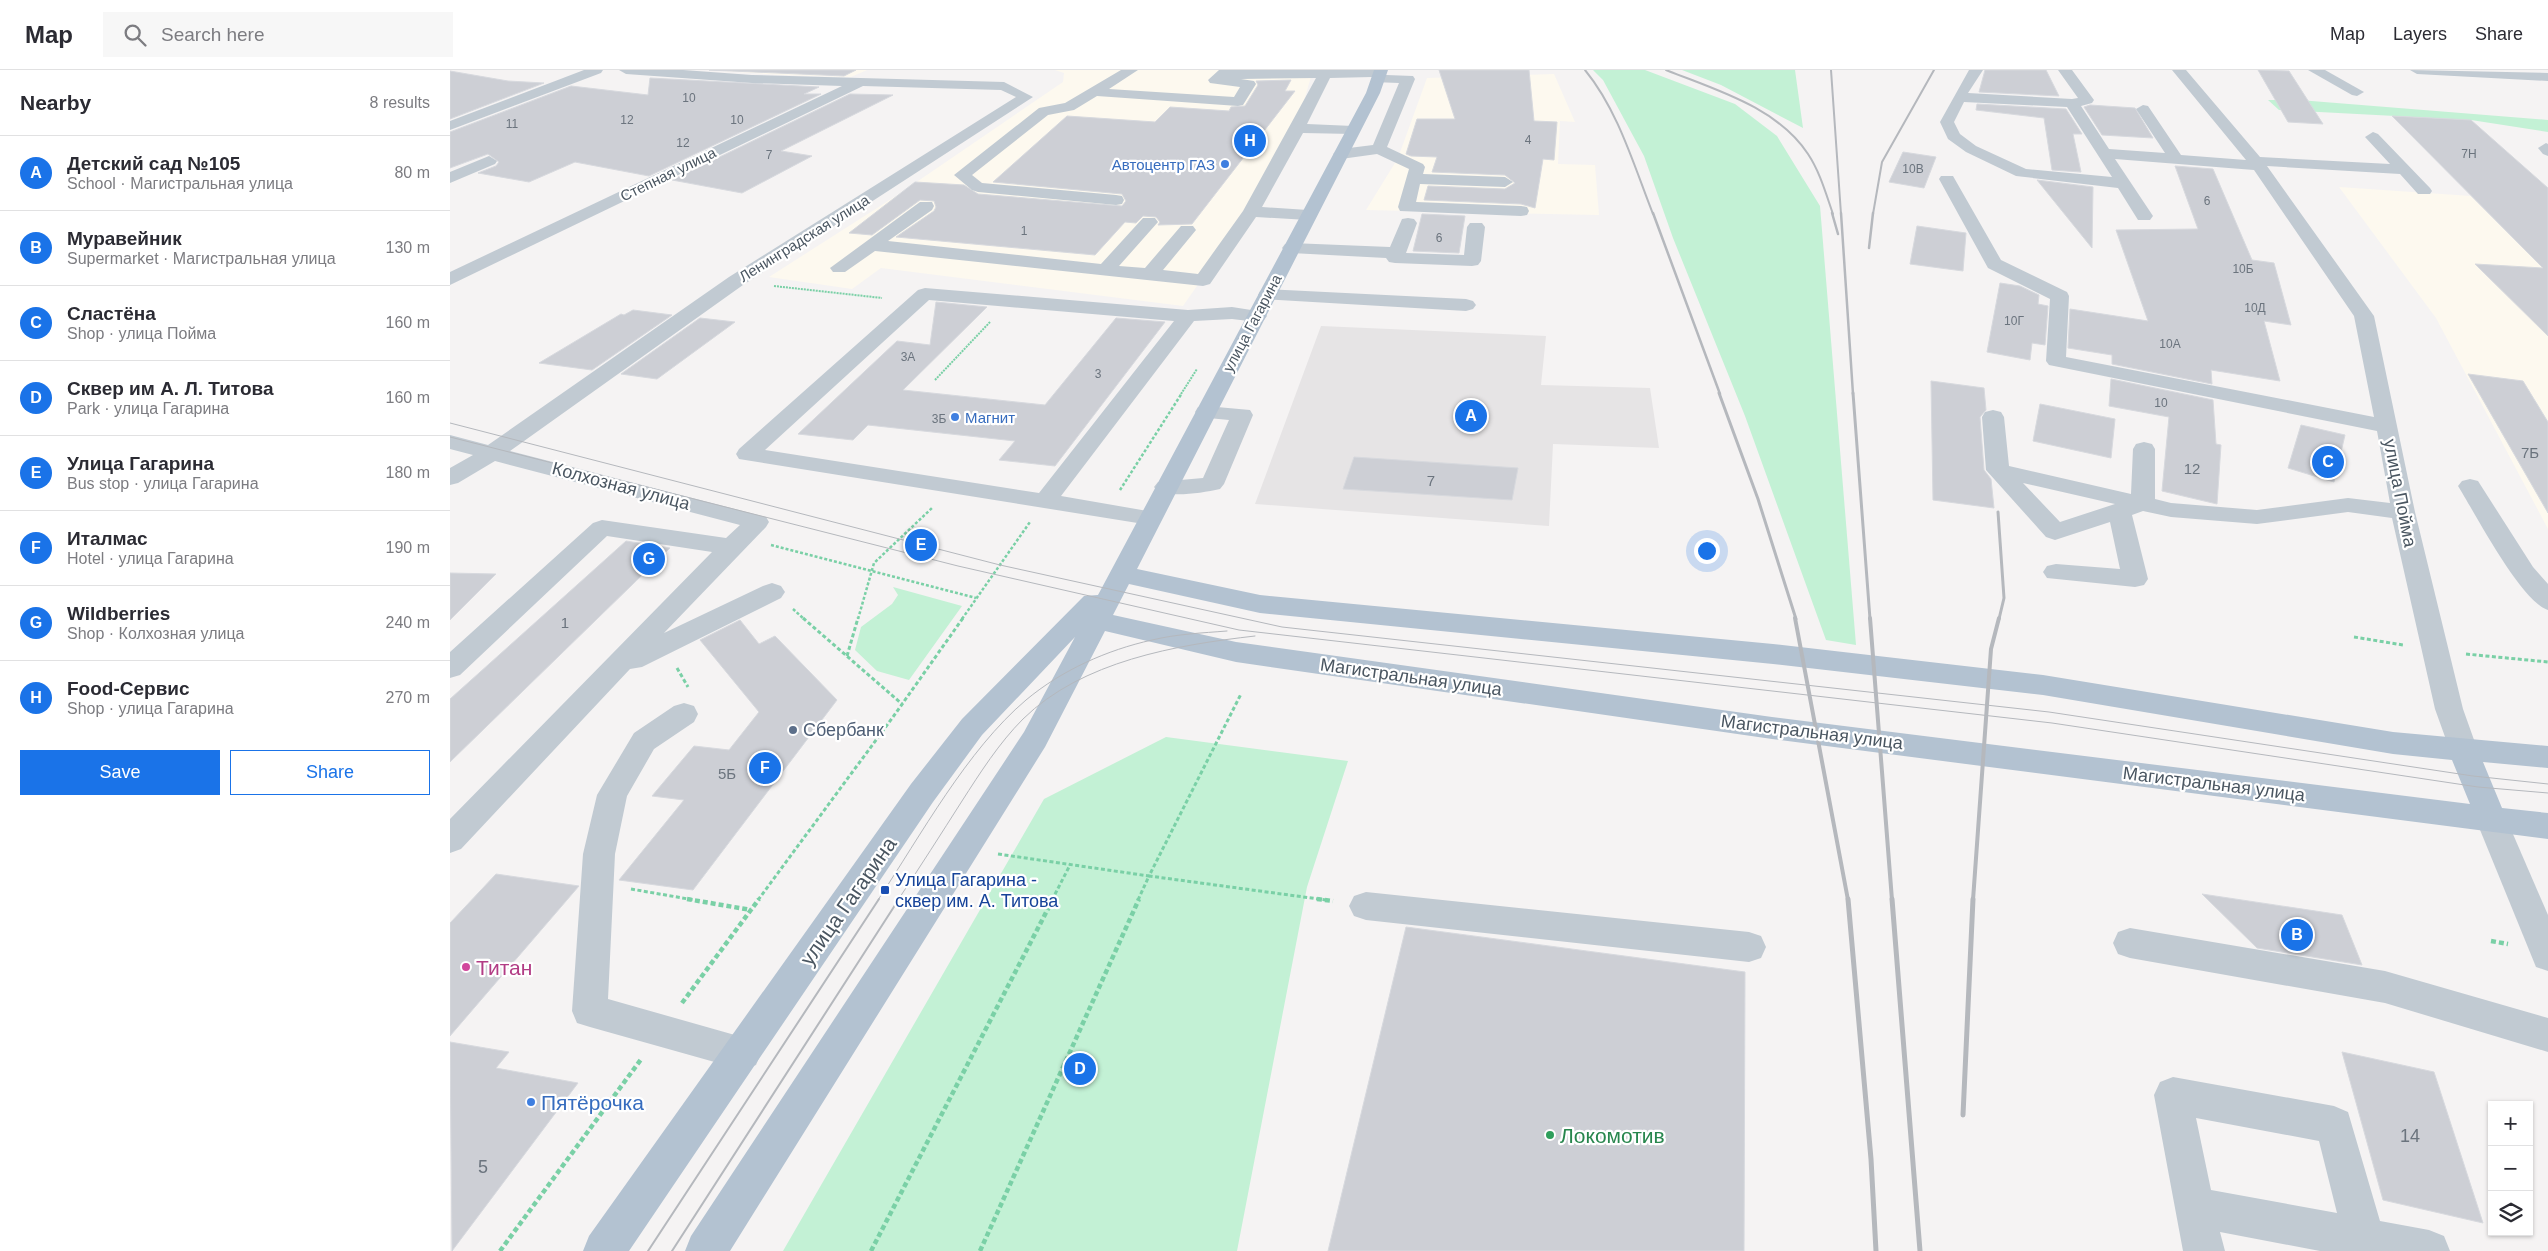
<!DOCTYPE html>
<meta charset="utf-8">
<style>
body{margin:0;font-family:Helvetica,sans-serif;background:#f7f7f7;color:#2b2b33}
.controls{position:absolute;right:15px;bottom:15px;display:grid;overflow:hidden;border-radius:0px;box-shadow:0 1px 4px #0004}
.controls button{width:45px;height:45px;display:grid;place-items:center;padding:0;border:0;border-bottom:1px solid #e1e1e2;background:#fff;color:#2b2b33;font:25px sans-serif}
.you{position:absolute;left:1256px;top:480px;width:18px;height:18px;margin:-12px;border:4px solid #fff;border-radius:50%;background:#1a73e8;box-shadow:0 0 0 8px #1a73e833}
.badge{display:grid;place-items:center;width:32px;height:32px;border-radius:50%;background:#1a73e8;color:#fff;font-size:16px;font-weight:700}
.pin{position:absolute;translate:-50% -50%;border:2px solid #fff;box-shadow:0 1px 5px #0006}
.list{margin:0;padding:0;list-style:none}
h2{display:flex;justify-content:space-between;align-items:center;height:65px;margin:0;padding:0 20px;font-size:21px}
h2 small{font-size:16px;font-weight:400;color:#7c7c81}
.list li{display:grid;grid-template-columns:32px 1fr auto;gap:15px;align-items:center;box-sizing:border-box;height:75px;padding:0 20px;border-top:1px solid #e1e1e2}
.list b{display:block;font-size:19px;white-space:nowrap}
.list p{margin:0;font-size:16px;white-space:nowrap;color:#7c7c81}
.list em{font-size:16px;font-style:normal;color:#7c7c81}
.actions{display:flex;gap:10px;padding:15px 20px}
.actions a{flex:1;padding:11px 0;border:1px solid #1a73e8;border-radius:0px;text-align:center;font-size:18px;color:#1a73e8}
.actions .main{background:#1a73e8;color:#fff}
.icon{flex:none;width:28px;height:28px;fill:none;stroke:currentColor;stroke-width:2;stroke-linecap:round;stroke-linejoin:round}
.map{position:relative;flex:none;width:2098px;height:1181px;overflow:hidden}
header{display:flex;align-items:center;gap:30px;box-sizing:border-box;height:70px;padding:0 25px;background:#fff;border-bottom:1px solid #e1e1e2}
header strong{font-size:24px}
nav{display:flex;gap:28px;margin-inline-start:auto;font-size:18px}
.search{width:350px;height:45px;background:#f7f7f7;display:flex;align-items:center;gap:12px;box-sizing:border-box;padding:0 18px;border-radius:0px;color:#7c7c81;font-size:19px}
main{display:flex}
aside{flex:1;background:#fff}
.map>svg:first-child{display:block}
.commercial{fill:#fdf9ef}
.education{fill:#e6e4e5}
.green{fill:#c3f1d5}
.building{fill:#cdcfd5;stroke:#d7d9de}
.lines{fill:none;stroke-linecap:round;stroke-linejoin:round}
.path-far3{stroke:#7ad0a6;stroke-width:2;stroke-dasharray:2 1;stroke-linecap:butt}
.path-far2{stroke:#7ad0a6;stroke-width:2.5;stroke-dasharray:3 2;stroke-linecap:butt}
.path-far1{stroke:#7ad0a6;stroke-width:3;stroke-dasharray:4 2.5;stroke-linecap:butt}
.path{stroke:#7ad0a6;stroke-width:4.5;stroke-dasharray:5 3;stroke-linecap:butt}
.minor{fill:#c1cad2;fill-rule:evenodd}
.major{fill:#b3c2d1;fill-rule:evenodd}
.tram-far1{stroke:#b5b8bd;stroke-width:1}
.tram{stroke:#b5b8bd;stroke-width:2}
.rail-far4{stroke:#b5b8bd;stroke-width:2}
.rail-far3{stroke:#b5b8bd;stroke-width:2.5}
.rail-far2{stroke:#b5b8bd;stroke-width:3}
.rail-far1{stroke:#b5b8bd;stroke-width:4}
.rail{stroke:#b5b8bd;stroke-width:5}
.shop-dot{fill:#3f7fe0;stroke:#fff;stroke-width:2}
.service-dot{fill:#5c6f8a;stroke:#fff;stroke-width:2}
.transit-dot{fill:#1a4fb4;stroke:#fff;stroke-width:2}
.hotel-dot{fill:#d1479c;stroke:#fff;stroke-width:2}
.leisure-dot{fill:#2e9e5b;stroke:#fff;stroke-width:2}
.labels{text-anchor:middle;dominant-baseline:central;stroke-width:4.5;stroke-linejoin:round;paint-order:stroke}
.far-number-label{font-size:12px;fill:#6b747e}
.far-shop-label{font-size:15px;fill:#366cbe;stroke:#fff;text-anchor:end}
.far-street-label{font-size:15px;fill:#4a5661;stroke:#fff}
.number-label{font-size:15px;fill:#6b747e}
.street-label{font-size:18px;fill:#4a5661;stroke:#fff}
.service-label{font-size:18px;fill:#4e5e75;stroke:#fff;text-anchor:start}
.transit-label{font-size:18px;fill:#164399;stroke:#fff;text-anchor:start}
.near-number-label{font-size:18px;fill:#6b747e}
.near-street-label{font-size:21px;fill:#4a5661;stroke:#fff}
.near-hotel-label{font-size:21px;fill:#b23c85;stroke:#fff;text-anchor:start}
.near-shop-label{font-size:21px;fill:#366cbe;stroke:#fff;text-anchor:start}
.near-leisure-label{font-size:21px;fill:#27864d;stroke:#fff;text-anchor:start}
</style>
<header>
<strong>Map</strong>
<div class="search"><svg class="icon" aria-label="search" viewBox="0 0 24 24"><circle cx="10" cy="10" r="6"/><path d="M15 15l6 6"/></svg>Search here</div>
<nav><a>Map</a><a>Layers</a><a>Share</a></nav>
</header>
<main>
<aside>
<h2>Nearby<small>8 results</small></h2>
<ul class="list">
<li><span class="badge">A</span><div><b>Детский сад №105</b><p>School · Магистральная улица</p></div><em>80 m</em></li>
<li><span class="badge">B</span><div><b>Муравейник</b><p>Supermarket · Магистральная улица</p></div><em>130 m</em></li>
<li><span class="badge">C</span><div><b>Сластёна</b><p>Shop · улица Пойма</p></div><em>160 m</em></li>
<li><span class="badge">D</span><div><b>Сквер им А. Л. Титова</b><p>Park · улица Гагарина</p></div><em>160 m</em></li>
<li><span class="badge">E</span><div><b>Улица Гагарина</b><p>Bus stop · улица Гагарина</p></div><em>180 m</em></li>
<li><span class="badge">F</span><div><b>Италмас</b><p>Hotel · улица Гагарина</p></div><em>190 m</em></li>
<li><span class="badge">G</span><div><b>Wildberries</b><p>Shop · Колхозная улица</p></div><em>240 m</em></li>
<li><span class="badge">H</span><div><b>Food-Сервис</b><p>Shop · улица Гагарина</p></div><em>270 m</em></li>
</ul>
<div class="actions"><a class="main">Save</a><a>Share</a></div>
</aside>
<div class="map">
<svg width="2098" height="1181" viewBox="0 0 2098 1181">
<rect width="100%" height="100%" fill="#f5f3f3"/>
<g class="commercial">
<path d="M258,0H417L401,7L331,5Z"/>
<path d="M605,0H863L838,85L733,236L431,198L402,219L319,207L449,124L613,12L614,3Z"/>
<path d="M1104,4L1125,52L1110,51L1108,94L1145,95L1149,145L916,140L948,88L977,8Z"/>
<path d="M1889,117L2021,126L2077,182L2098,184V459L1986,248Z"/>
</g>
<path class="education" d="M871,256L1096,266L1091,315L1200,318L1209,378L1103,374L1099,456L805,434Z"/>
<g class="green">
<path d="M1143,0H1195L1285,34L1327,66L1370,136L1406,575L1376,570L1295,346L1223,168L1194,86L1153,10Z"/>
<path d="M1232,0H1345L1353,58L1271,15Z"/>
<path d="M1818,30H1849L2098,50V62L2021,50L1829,40Z"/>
<path d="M443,517L512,536L459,610L427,601L405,580L411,557L442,534L448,525Z"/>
<path d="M716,667L898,691L857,817L787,1181H333L594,729Z"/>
</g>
<g class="building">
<path d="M259,0H406L394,6Z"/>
<path d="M989,0H1079L1084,51L1107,52L1104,90L1093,89L1085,138L1071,134L974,130L978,116L1055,119L1065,113L1055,105L982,102L987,87L961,86L956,84L967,49H1005Z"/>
<path d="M1535,0H1596L1609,26L1529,22Z"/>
<path d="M1808,0L1839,1L1873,54L1838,52Z"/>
<path d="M0,1L58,11L94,13L0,49Z"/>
<path d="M200,8L369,17L354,24H371L199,106L125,92L79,112L28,103L46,96L49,92L38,84L0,98V62L121,16L198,25Z"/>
<path d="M841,10L835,21H845L742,154L708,155L710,152L706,147L693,146L686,153L675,152L645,185L446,167L484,141L486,137L484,131L470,130L422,165L399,163L465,112L514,115L528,124L672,136L676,131L672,124L543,112L617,46L705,52L720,37L779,41L781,37L795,36L808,15L806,11Z"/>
<path d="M400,24L443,25L331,81L362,86L292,123L222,110Z"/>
<path d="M1527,34L1616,39L1632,64H1623L1631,102L1602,100L1594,48L1526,40Z"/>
<path d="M1640,35L1685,38L1703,68L1652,65L1634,37Z"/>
<path d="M1942,46L2021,50L2098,118V266L2025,194L2093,198Z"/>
<path d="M1453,82L1486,87L1474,118L1439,112Z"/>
<path d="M1725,96L1763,99L1802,190L1824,193L1841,255L1814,251L1830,311L1761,300L1762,314L1662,294V285L1618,278L1620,239L1698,251L1666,160L1748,159Z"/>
<path d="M1587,110L1643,117L1642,178Z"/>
<path d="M972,144L1015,146L1009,183L963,181Z"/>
<path d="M1467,156L1516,163L1513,201L1460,194Z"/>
<path d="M1550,213L1570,216L1589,225L1588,234L1598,236L1595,275L1582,273L1580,290L1537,282Z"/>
<path d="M486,232L537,237L453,320L595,335L666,248L715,252L605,396L549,390L565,371L418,355L403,370L348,364L447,271L480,275Z"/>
<path d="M183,240L222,245L142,300L89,293L171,244L174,245Z"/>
<path d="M250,248L285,252L207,309L171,304Z"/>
<path d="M2018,304L2073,311L2098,352V443Z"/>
<path d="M1661,309L1763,330L1766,374L1771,375L1767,434L1712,421L1719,347L1659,336Z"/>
<path d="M1481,311L1534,318L1536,340L1530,347L1534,400L1541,409L1544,438L1483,430Z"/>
<path d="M1590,334L1665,349L1661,388L1583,371Z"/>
<path d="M1851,355L1895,365L1884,412L1838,398Z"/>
<path d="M904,387L1068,398L1062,430L893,419Z"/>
<path d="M176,471L220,478L0,692V629Z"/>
<path d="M0,503L46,504L0,550Z"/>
<path d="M290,550L309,574L325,566L387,630L243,820L169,810L234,730L202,726L244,676L279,680L309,642L250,570Z"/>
<path d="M46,804L129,816L0,966V853Z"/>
<path d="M1752,824L1892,845L1912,895L1807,878Z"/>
<path d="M956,857L1295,902L1294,1181H878Z"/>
<path d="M0,972L59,982L46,998L128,1013L2,1181Z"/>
<path d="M1892,982L1984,1002L2033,1153L1933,1130Z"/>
</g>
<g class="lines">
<g class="path-far3">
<path d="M324,216L432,228"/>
<path d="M485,310L540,252"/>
<path d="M731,324L747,299"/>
</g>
<g class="path-far2">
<path d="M670,420L732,323"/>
<path d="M321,475L526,528"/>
<path d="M343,539L354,549"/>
<path d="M408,549L424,493L482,438"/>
<path d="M512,549L580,452"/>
</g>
<g class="path-far1">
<path d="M353,548L452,634"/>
<path d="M1904,567L1953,575"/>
<path d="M2016,584L2098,592"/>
<path d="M397,586L408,548"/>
<path d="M227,598L238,617"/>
<path d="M548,784L699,806L791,624"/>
<path d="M181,819L244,830"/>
<path d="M308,830L443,647L513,548"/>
<path d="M602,830L620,795"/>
<path d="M688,830L699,806L876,830"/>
</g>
<g class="path">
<path d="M237,829L301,840"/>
<path d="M867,829L883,831"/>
<path d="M2041,871L2058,874"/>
<path d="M232,933L309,829"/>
<path d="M50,1181L192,988"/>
<path d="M421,1181L603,829"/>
<path d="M530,1181L689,829"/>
</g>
<g class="minor">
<path d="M134,0H153L151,3L0,60V51Z"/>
<path d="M169,0H233L302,5L554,12L583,27L293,215L60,381L316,447L319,452L316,457L214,563L313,516L322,513L331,516L335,522L331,528L192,597L180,599L11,779L0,783V749L262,482L157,466L10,605L0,608V582L143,453L152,450L276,468L290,455L45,391L8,413L0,415V398L23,385L0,379V365L38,375L279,207L566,27L551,20L413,16L0,215V202L392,16L302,13L176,4Z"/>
<path d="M671,0H688L659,19L784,27L790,17L760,13L758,10L769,0H934L936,5L963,6L965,9L937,77L973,94L975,97L973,104L1055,107L1063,112L1055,117L970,114L966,132L1071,136L1077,137L1079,141L1077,145L1071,146L950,141L948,137L959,99L927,84L891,89L883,84L891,79L923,75L949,13L923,12L922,7L880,8L857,54L903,56L910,60L903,64L853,63L812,137L858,140L864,141L866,145L864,149L858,150L806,147L760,214L753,216L425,181L395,202H383L380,198L470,132H482L484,136L482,140L438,171L651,194L693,148H705L708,152L669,196L695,198L731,156H743L746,160L713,200L748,204L793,141L866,8L791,9L804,11L806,14L793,35L788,36L647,26L624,40L598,45L522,105L532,113L666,125L672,126L674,130L672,134L666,135L528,122L522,120L504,105L589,38L615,33Z"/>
<path d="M1519,0H1533L1518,23L1622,29L1628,28L1608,0H1622L1644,30L1642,33L1631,36L1659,79L1715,83L1686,39L1693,35L1698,36L1731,85L1796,90L1722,0H1736L1810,87L1940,94L1915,67L1923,62L1928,64L1980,118L1982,121L1980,124H1968L1950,104L1817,96L1924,246L1965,442L2013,639L2028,681L2023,689L2013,692L2003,689L1985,639L1942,448L1898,442L1807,454L1721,447L1693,441L1682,445L1698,509L1694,515L1685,517L1597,508L1593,502L1597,496L1606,494L1670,499L1660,452L1605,470L1596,467L1536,400L1532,347L1535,342L1543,340L1551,342L1554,347L1559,396L1681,424L1683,379L1686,374L1694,372L1702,374L1705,379V429L1721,433L1807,440L1898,428L1940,433L1927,361L1599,295L1596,291L1600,229L1538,198L1489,109L1491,106H1503L1551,190L1617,222L1619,226L1616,287L1924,347L1904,246L1804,100L1665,89L1703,146L1700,150H1688L1668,118L1566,106L1516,82L1498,69L1490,52ZM1514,32L1617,37L1662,107L1576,99L1526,76L1510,64L1504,52ZM1573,413L1665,434L1610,452Z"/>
<path d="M1858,0H1875L1914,22L1907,26L1902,25Z"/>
<path d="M1960,0L2098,3V11L1967,4Z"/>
<path d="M2096,73L2098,74V86L2093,84L2088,78Z"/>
<path d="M39,86L47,91L45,94L0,113V102Z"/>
<path d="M958,148L964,149L967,153L956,183L1014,185L1017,157L1020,153H1032L1035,157L1031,191L1028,195L1022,196L945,193L939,192L936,188L841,183L835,182L832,178L835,174L841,173L940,177L952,149Z"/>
<path d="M475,218L738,240L782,237L814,242L817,246L814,250L807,252L782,249L744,251L611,426L709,443L712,448L709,453L700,455L289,389L286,384L289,379L468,220ZM479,230L724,251L589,423L315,380Z"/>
<path d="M817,219L1016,229L1023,231L1026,235L1023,239L1016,241L810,229L808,225L810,221Z"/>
<path d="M756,336L800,340L803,345L774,414L770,419C752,423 726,427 708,422L704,417L708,412L753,408L779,350L748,347L745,342L748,337Z"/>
<path d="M2020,409L2028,411L2083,497L2098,514V540C2071,532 2025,443 2008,416L2012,411Z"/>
<path d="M234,633L244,636L248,644L244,652L204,679L177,726L165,784L158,929L306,971L311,983L306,995L293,1000L140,957L127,953L122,941L133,784L147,725L184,663L224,636Z"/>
<path d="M2042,737L2053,741L2098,845V901L2086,897L2026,750L2031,741Z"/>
<path d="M916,822L1299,862L1311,866L1316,877L1311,888L1299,892L916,850L904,846L899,836L904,826Z"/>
<path d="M1680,858L1935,901L2098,948V982L1935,933L1680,888L1668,884L1663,873L1668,862Z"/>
<path d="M1723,1007L1884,1036L1898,1042L1930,1151L1979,1160L1994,1166L2000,1181H1870L1770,1162L1775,1181H1733L1704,1025L1710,1012ZM1746,1048L1869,1071L1887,1143L1761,1120Z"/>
</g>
<path class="major" d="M924,0H938L930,23L687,499L810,525L1323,574L1593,605L1943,662L2098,676V698L2033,692L2052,738L2098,743V769L1322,669L786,592L655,561L595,677L280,1181H235L241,1166L574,662L625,567L532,665L483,732L179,1181H133L139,1166L461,714L512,649L634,526L648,525L916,23ZM679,514L810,543L1323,594L1593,625L1943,684L2002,690L2020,734L1322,647L786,572L663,545Z"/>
<g class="tram-far1">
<path d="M0,353L550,495L832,557L1599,642L2023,706L2098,714"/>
<path d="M0,367L508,496L789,560L1602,653L2028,717L2098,723"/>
<path d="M428,830C471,765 517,680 576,630C612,600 657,580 702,570C727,564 752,563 777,561"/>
<path d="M448,830C470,797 491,764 512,731C530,703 549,673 573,649C632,591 726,575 805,566"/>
</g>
<g class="tram">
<path d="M198,1181L429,829"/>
<path d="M222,1181L449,829"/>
</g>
<g class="rail-far4">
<path d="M1135,0C1168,40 1184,96 1203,144"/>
<path d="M1216,0C1266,20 1327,37 1358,84C1370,102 1376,124 1383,144"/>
<path d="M1381,0L1391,144"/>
<path d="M1423,144L1432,92L1484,0"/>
</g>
<g class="rail-far3">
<path d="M1203,143L1270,324"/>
<path d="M1382,143L1388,164"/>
<path d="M1391,143L1403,324"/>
<path d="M1419,178L1423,143"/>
</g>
<g class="rail-far2">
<path d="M1269,323L1308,429L1346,549"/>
<path d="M1403,323L1420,549"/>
<path d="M1548,442L1554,528L1549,549"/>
</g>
<g class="rail-far1">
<path d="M1345,548L1398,830"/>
<path d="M1420,548L1442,830"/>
<path d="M1523,830L1541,579L1549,548"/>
</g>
<g class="rail">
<path d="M1398,829L1421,1089L1426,1181"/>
<path d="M1442,829L1470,1181"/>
<path d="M1513,1045L1523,829"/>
</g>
</g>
<g class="shop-dot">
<circle cx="775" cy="94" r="5"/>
<circle cx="505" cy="347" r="5"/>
<circle cx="81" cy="1032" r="5"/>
</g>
<circle class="service-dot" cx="343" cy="660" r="5"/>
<rect class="transit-dot" x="430" y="815" width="10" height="10" rx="2.5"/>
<circle class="hotel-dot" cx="16" cy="897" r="5"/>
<circle class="leisure-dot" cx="1100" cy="1065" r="5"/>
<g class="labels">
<g class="far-number-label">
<text x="239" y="28">10</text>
<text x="177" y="50">12</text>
<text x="287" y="50">10</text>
<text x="62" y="54">11</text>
<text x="1078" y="70">4</text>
<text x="233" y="73">12</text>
<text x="2019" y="84">7Н</text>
<text x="319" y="85">7</text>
<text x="1463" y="99">10В</text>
<text x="1757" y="131">6</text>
<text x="574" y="161">1</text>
<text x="989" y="168">6</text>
<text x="1793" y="199">10Б</text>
<text x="1805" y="238">10Д</text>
<text x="1564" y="251">10Г</text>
<text x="1720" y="274">10А</text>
<text x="458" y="287">3А</text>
<text x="648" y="304">3</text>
<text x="1711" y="333">10</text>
<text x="489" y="349">3Б</text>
</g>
<g class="far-shop-label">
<text x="765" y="94">Автоцентр ГАЗ</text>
<text x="515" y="347" text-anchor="start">Магнит</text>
</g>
<g class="far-street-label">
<text transform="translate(218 104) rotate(-26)">Степная улица</text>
<text transform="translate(354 168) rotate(-32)">Ленинградская улица</text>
<text transform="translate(802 253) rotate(-62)">улица Гагарина</text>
</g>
<g class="number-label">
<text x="2080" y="382">7Б</text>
<text x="1742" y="398">12</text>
<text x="981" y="410">7</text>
<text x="115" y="552">1</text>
<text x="277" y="703">5Б</text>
</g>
<g class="street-label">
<text transform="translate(171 416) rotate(15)">Колхозная улица</text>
<text transform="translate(1950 423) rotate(79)">улица Пойма</text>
<text transform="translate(961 607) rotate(8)">Магистральная улица</text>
<text transform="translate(1362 662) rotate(7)">Магистральная улица</text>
<text transform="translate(1764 714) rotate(7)">Магистральная улица</text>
</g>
<g class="service-label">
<text x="353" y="660">Сбербанк</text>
</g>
<g class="transit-label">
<text x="445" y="810">Улица Гагарина -<tspan x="445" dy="21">сквер им. А. Титова</tspan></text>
</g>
<g class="near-number-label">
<text x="1960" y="1066">14</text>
<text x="33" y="1097">5</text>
</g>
<g class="near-street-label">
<text transform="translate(398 831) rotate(-55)">улица Гагарина</text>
</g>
<g class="near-hotel-label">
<text x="26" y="897">Титан</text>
</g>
<g class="near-shop-label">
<text x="91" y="1032">Пятёрочка</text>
</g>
<g class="near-leisure-label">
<text x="1110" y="1065">Локомотив</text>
</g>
</g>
</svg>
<div class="controls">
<button>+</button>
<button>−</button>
<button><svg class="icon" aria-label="layers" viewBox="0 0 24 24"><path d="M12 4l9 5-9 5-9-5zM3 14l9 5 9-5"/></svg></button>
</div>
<div class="you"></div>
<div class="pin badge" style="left:1021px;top:346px">A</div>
<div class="pin badge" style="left:1847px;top:865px">B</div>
<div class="pin badge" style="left:1878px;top:392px">C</div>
<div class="pin badge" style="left:630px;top:999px">D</div>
<div class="pin badge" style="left:471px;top:475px">E</div>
<div class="pin badge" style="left:315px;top:698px">F</div>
<div class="pin badge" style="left:199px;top:489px">G</div>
<div class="pin badge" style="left:800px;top:71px">H</div>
</div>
</main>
